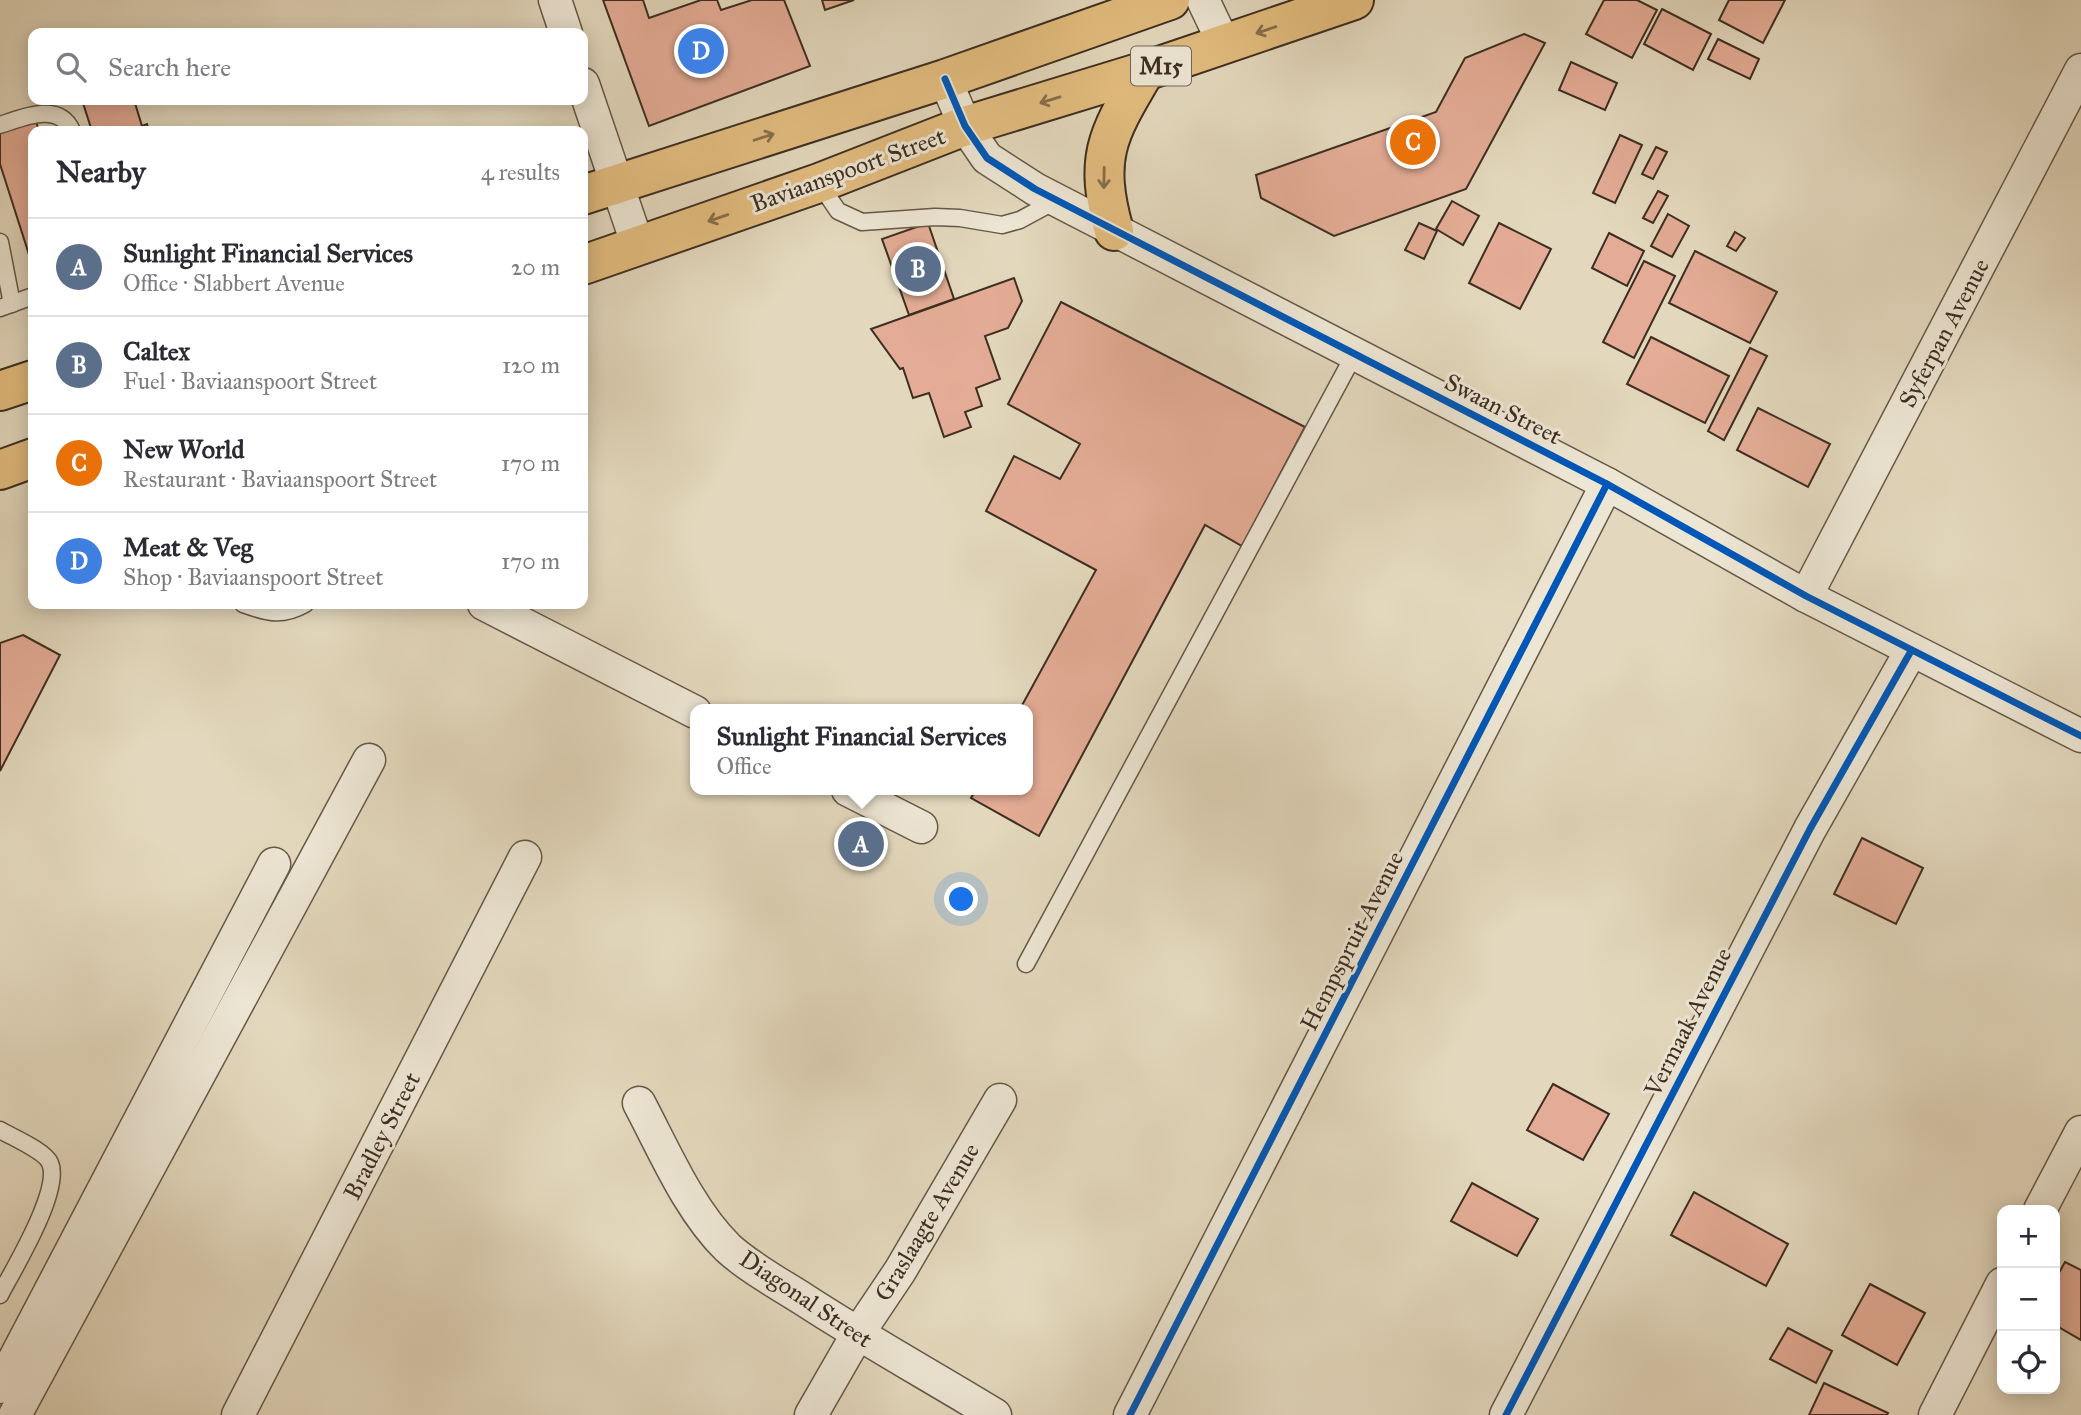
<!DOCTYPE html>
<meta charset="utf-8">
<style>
body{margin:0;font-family:"IM FELL Great Primer",serif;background:#f7f7f7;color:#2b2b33}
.controls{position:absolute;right:21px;bottom:21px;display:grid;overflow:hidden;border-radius:14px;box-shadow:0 4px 18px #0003}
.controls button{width:63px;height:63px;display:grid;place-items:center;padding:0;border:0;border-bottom:2px solid #e1e1e2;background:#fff;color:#2b2b33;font:35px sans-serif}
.you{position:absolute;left:962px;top:900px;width:24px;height:24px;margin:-18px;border:5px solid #fff;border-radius:50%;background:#1a73e8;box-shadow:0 0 0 10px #1a73e833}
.badge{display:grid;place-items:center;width:46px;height:46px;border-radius:50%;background:#ea580c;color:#fff;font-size:23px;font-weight:700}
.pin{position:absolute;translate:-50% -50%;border:4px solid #fff;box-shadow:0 2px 7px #0006}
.popup{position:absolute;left:690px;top:704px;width:343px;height:91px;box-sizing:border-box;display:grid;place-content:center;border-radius:14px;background:#fff;filter:drop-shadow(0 2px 5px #0005);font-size:23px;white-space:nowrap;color:#7c7c81}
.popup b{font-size:26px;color:#2b2b33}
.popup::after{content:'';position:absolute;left:50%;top:100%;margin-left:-14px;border:14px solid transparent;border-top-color:#fff}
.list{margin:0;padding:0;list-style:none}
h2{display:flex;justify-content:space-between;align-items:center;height:91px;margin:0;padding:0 28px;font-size:30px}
h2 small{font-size:23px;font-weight:400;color:#7c7c81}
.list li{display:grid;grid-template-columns:46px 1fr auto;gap:21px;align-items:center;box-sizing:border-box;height:98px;padding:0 28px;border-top:2px solid #e1e1e2}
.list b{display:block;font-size:26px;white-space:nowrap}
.list p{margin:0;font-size:23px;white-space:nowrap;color:#7c7c81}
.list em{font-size:23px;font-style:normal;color:#7c7c81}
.icon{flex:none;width:38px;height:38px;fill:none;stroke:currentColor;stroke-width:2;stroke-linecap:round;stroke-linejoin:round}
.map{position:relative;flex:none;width:2081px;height:1415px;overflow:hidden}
.search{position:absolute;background:#fff;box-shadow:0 4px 18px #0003;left:28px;top:28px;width:560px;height:77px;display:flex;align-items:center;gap:18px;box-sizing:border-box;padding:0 24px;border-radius:14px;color:#7c7c81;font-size:26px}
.panel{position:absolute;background:#fff;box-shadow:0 4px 18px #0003;left:28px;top:126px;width:560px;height:483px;border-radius:14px}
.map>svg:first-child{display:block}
.building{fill:#e4ac96;stroke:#3d2e21;stroke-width:2}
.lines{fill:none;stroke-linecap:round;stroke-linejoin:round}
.lane-casing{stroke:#665848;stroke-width:19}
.street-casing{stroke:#665848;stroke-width:35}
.primary-casing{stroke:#3d2e21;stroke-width:42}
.lane{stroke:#ede6d4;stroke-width:16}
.street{stroke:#ede6d4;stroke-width:32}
.primary{stroke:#e2bc7e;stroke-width:38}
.cycleway-casing{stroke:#ede6d4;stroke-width:11}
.cycleway{stroke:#0057b8;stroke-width:7}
.oneway{stroke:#876e4b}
.labels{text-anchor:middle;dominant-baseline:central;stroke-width:6;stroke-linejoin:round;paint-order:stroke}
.shield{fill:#ede6d4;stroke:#726557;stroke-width:2}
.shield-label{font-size:23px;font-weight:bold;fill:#3d2e21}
.street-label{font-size:24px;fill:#3d2e21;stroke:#ede6d4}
</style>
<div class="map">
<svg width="2081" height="1415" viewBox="0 0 2081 1415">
<rect width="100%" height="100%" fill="#e3d8bd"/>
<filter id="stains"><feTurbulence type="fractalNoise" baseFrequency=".00286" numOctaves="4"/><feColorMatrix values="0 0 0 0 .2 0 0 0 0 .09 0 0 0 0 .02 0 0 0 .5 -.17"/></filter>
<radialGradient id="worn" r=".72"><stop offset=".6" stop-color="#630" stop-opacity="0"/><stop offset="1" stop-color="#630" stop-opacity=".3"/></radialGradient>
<g class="building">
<path d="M603,0H643L649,18L701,0H717L721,10L752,0H784L810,66L649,126Z"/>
<path d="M822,0H854L825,10Z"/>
<path d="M1604,0H1637L1657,10L1632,58L1586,34Z"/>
<path d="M1729,0H1785L1763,43L1719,20Z"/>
<path d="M1662,9L1711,34L1693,70L1644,44Z"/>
<path d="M1524,34L1545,43L1466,189L1334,236L1261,198L1256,175L1436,112L1465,58Z"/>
<path d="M1718,39L1759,59L1750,79L1708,59Z"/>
<path d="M1571,62L1617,83L1605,110L1559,90Z"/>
<path d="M82,100H134L142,126L147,124L149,131H92Z"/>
<path d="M35,118L39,131H33V267L0,164V129Z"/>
<path d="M1620,135L1642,145L1615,203L1593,193Z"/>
<path d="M1656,147L1667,152L1653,179L1642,174Z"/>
<path d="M1658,191L1668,196L1653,223L1643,218Z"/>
<path d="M1452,201L1479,216L1463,245L1436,229Z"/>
<path d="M1668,214L1689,226L1672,257L1651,246Z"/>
<path d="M928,223L954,299L909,315L882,239Z"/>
<path d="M1419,223L1437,231L1424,259L1405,250Z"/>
<path d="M1499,223L1551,249L1520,309L1469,283Z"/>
<path d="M1735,232L1745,238L1736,251L1727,246Z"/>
<path d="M1609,233L1644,251L1627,286L1592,268Z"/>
<path d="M1695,251L1777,292L1750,343L1669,303Z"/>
<path d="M1644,261L1675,276L1634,358L1603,342Z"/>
<path d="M1014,278L1022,301L1008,328L985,336L1000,379L976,388L982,406L965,412L971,427L944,437L929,393L913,398L903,368L900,369L871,329Z"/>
<path d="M1061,302L1305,427L1242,546L1205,525L1039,836L971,798L976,790H1027V709H1020L1096,570L986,511L1014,456L1060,479L1080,444L1008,404Z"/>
<path d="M1651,337L1729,376L1705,423L1627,384Z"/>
<path d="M1750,348L1767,356L1724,440L1708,431Z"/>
<path d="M1758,408L1830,444L1808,487L1737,450Z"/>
<path d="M23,635L60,655L0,771V643Z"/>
<path d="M1862,838L1923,868L1896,924L1834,894Z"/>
<path d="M1553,1084L1609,1114L1583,1160L1527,1130Z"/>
<path d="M1472,1183L1538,1219L1517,1256L1451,1221Z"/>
<path d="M1694,1192L1788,1244L1766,1286L1671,1235Z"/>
<path d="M2065,1262L2081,1270V1340L2055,1325V1280Z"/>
<path d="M1870,1284L1925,1313L1897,1365L1842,1335Z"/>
<path d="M1788,1328L1832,1351L1816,1383L1770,1359Z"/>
<path d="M1824,1383L1888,1413L1887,1415H1809Z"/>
</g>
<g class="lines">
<g class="lane-casing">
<g id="lane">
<path d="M0,125C22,118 59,101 72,131"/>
<path d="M819,183L838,211L862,222L935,217L960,218L1002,225L1020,220L1057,200"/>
<path d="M0,242L12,304"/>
<path d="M0,308L33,296"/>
<path d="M243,604C268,613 282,617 305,604"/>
<path d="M1026,964L1354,355"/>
<path d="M0,1130C12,1137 45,1151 50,1163C62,1190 13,1270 0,1295"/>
</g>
</g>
<g class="street-casing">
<g id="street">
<path d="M555,0L566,33"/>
<path d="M1203,0L1224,44"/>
<path d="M945,79L965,126L987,158L1035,189L1607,484L1806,596L2081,736"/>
<path d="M583,84L638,246"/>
<path d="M1806,596L2081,70"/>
<path d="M484,604L695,712"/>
<path d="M848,790L921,827"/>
<path d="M639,1103C664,1150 689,1210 728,1248C750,1268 778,1283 803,1299C866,1340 931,1376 995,1415"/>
<path d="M2040,1210L2081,1132"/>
<path d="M0,1387L274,864"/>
<path d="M15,1415L369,760"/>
<path d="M238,1415L525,857"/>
<path d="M811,1415L857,1335L900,1271L1000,1100"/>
<path d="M1130,1415L1607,484"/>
<path d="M1506,1415L1810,829L1911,651"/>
<path d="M1935,1415L2002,1284"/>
</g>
</g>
<g class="primary-casing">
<g id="primary">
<path d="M583,195L945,79L1170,0"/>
<path d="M1114,231C1093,156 1108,134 1145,71"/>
<path d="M583,265L819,183L965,126L1145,71L1354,0"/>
<path d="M0,391L33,380"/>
<path d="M0,470L33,458"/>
</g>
</g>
<use href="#lane" class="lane"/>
<use href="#street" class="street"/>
<use href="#primary" class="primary"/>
<g class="cycleway-casing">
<g id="cycleway">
<path d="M945,79L965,126L987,158L1035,189L1607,484L1806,596L2081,736"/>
<path d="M1130,1415L1607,484"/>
<path d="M1506,1415L1810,829L1911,651"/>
</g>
</g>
<use href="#cycleway" class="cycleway"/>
</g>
<defs><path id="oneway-shaft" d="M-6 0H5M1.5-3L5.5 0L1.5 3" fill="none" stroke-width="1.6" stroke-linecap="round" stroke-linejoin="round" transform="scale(1.75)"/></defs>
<g class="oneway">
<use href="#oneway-shaft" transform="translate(1266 30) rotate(161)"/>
<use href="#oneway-shaft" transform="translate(1050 100) rotate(163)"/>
<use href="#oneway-shaft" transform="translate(764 137) rotate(-18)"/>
<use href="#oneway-shaft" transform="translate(1104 178) rotate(91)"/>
<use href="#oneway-shaft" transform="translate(718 218) rotate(161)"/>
</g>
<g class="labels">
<rect class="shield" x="1131" y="46.5" width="60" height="39" rx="5"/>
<g class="shield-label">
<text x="1161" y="66">M15</text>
</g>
<g class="street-label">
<text transform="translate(848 170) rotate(-20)">Baviaanspoort Street</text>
<text transform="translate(1944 333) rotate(-62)">Syferpan Avenue</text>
<text transform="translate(1503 409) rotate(27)">Swaan Street</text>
<text transform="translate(1352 941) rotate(-63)">Hempspruit Avenue</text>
<text transform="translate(1688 1022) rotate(-63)">Vermaak Avenue</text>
<text transform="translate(382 1136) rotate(-63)">Bradley Street</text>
<text transform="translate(927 1222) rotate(-59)">Graslaagte Avenue</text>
<text transform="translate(806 1299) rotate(34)">Diagonal Street</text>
</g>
</g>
<rect width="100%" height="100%" filter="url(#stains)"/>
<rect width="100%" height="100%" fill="url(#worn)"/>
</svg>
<div class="controls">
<button>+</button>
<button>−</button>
<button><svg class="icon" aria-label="locate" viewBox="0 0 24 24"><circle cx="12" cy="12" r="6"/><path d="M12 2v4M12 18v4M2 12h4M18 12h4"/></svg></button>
</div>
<div class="you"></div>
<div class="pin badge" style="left:861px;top:844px;background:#5c6f8a">A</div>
<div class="popup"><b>Sunlight Financial Services</b>Office</div>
<div class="pin badge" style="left:918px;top:269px;background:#5c6f8a">B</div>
<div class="pin badge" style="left:1413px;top:142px;background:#e8710a">C</div>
<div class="pin badge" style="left:701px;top:51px;background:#3f7fe0">D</div>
<div class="search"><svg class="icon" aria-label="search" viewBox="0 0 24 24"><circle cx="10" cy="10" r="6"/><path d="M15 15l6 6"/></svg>Search here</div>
<section class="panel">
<h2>Nearby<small>4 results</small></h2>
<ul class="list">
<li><span class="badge" style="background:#5c6f8a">A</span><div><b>Sunlight Financial Services</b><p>Office · Slabbert Avenue</p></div><em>20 m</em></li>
<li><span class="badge" style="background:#5c6f8a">B</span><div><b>Caltex</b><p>Fuel · Baviaanspoort Street</p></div><em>120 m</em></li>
<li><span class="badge" style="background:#e8710a">C</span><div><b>New World</b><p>Restaurant · Baviaanspoort Street</p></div><em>170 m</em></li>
<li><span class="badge" style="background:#3f7fe0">D</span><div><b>Meat &amp; Veg</b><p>Shop · Baviaanspoort Street</p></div><em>170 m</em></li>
</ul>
</section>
</div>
